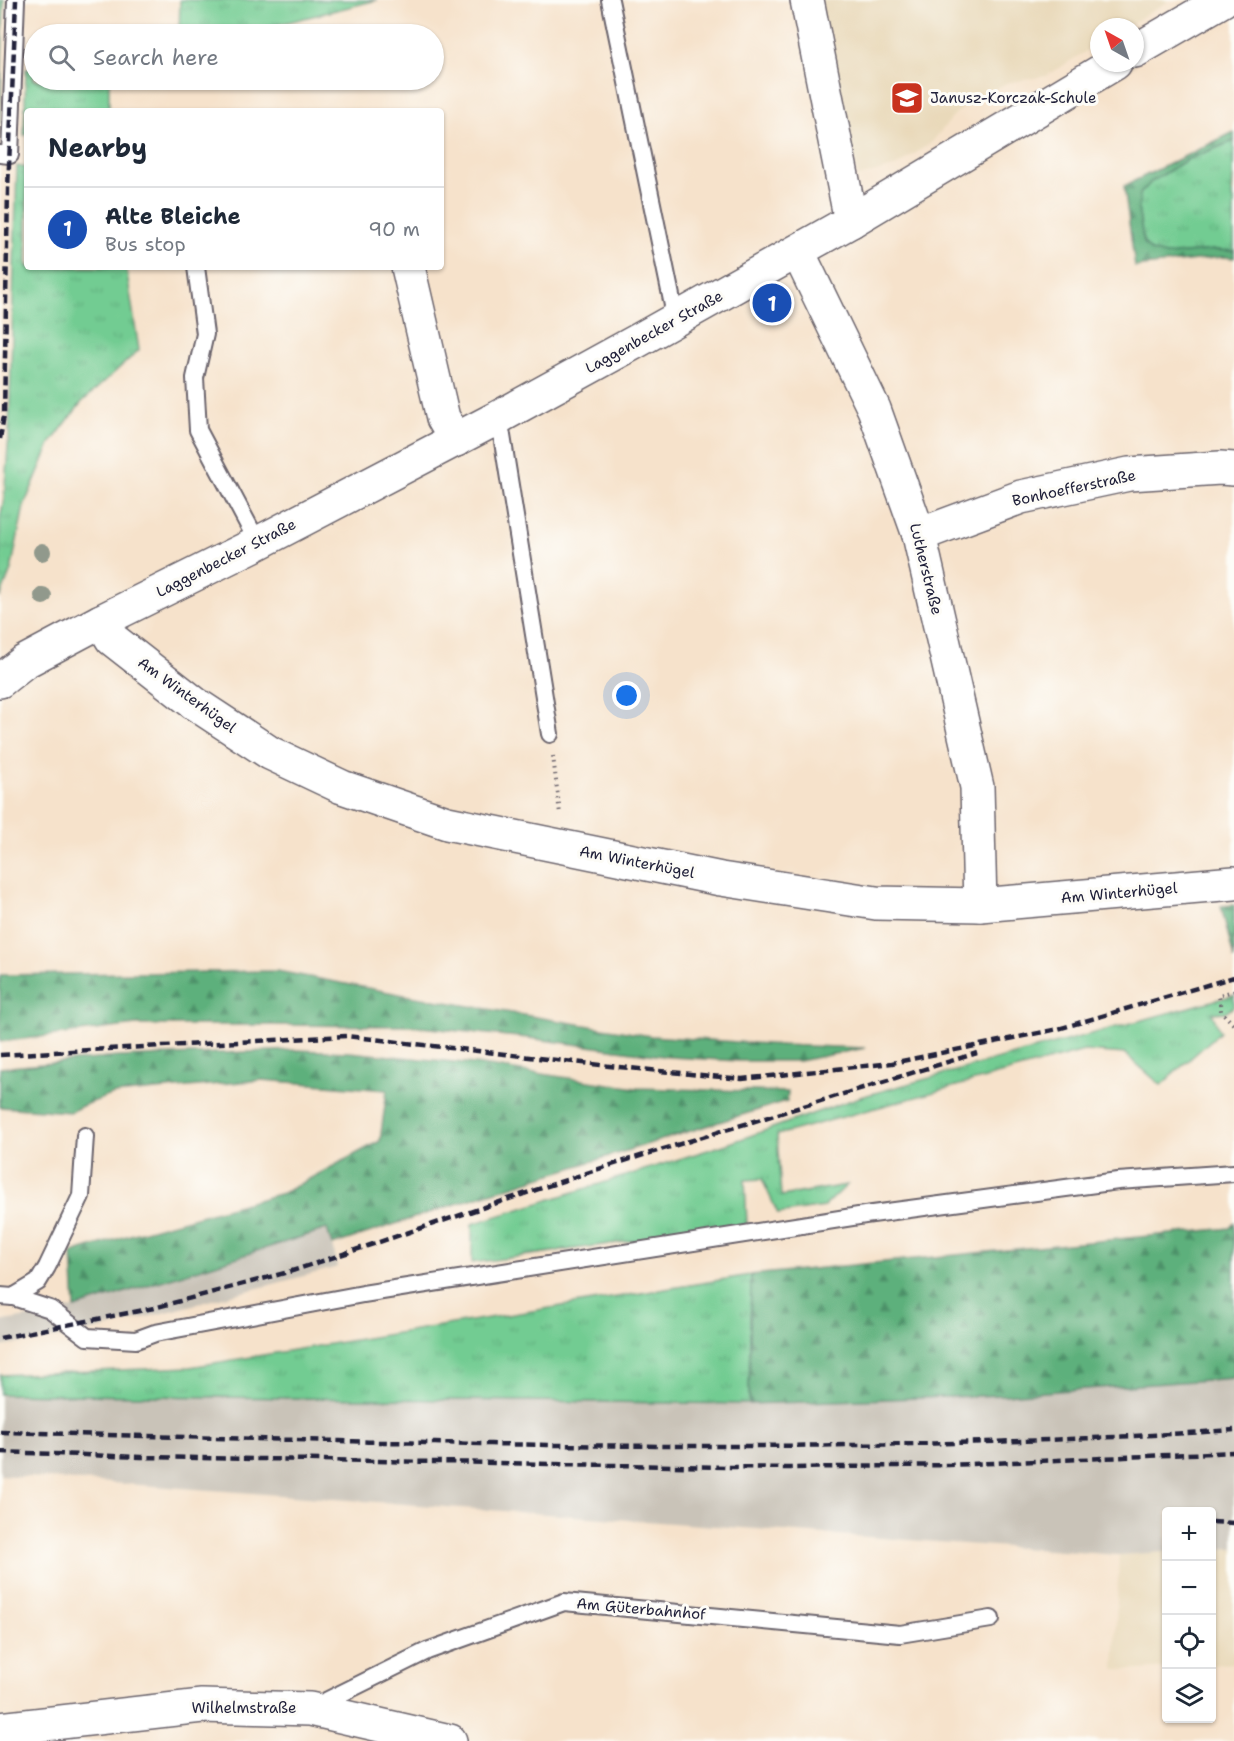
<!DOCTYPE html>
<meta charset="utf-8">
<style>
body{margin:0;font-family:"Shantell Sans",sans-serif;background:#f2f2f3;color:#1f2937}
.controls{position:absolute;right:18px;bottom:18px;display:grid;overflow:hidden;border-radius:6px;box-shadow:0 2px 4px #0004}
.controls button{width:54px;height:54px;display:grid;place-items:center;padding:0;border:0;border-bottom:2px solid #e0e1e3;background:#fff;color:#1f2937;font:30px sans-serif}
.compass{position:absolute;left:1090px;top:18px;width:54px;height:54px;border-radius:50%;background:#fff;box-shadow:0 2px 4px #0004;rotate:320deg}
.you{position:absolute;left:627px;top:696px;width:21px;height:21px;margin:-15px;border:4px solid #fff;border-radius:50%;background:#1a73e8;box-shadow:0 0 0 9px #1a73e833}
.badge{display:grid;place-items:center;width:39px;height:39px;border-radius:50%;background:#1a73e8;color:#fff;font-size:20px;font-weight:700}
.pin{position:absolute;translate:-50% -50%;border:3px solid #fff;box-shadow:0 2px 6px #0006}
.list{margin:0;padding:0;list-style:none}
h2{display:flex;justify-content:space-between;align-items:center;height:78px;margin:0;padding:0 24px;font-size:26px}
h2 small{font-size:20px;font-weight:400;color:#747a83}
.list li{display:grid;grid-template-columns:39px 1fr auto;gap:18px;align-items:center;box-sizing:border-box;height:84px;padding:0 24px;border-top:2px solid #e0e1e3}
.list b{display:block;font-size:22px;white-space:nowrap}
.list p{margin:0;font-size:20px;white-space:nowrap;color:#747a83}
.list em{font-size:20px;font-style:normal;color:#747a83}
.icon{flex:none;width:33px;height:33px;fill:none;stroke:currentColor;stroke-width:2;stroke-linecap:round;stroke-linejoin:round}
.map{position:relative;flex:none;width:1234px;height:1741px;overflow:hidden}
.search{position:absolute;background:#fff;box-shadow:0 2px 4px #0004;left:24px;top:24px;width:420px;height:66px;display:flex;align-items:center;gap:15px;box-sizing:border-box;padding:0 21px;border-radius:33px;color:#747a83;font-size:22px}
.panel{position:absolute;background:#fff;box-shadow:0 2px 4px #0004;left:24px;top:108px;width:420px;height:162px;border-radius:6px}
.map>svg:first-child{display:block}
.built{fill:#e9d9ba}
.railway{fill:#c9c3b8}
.grass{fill:url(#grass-tufts);stroke:#4a7766;stroke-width:1.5}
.forest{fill:url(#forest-firs);stroke:#40695c;stroke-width:1.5}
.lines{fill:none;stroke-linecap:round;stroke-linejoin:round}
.lane-casing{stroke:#6c656d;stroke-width:20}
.street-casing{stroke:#6c656d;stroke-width:36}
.secondary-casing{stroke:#6c656d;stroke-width:36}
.path{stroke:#6c656d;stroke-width:4;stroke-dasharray:1.5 4.5;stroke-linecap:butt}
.lane{stroke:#fff;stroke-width:16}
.street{stroke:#fff;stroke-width:33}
.secondary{stroke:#fff;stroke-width:33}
.rail{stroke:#22223b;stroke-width:4.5;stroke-dasharray:9 4.5;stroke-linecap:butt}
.tree{fill:#91998c}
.labels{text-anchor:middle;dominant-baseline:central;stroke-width:6;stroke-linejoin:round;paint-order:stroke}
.poi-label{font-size:15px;fill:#22223b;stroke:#fdfcf7;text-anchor:start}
.street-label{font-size:15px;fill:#22223b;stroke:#fdfcf7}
</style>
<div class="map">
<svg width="1234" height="1741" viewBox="0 0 1234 1741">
<defs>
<pattern id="grass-tufts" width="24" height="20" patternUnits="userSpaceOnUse" patternTransform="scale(1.5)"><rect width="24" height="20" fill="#72cc92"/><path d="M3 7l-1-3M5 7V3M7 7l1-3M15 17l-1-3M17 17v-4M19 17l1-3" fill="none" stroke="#62af7f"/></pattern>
<pattern id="forest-firs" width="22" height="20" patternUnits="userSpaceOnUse" patternTransform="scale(1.5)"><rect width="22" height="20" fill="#5db07c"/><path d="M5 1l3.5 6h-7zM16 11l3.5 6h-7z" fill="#4c8f67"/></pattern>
</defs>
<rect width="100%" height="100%" fill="#fdfcf7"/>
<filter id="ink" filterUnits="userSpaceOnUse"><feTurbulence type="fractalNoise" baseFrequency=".0167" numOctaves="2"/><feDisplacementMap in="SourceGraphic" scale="12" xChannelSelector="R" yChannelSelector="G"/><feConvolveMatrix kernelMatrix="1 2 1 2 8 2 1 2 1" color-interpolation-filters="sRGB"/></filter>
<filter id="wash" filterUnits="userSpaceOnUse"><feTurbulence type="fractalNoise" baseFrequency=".008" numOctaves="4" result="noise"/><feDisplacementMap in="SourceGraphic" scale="24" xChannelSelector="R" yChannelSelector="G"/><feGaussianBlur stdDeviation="1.35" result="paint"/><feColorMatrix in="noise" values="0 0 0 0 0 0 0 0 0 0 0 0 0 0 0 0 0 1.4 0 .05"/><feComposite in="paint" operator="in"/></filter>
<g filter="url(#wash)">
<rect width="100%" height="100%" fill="#f6e2cb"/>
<g class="built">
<path d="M816,0H1167V2L1126,27H1099V43L1046,76L1006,83L956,113L932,142L897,166L858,177Z"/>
<path d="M1234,1548V1663L1212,1665V1549Z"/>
<path d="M1166,1552V1668L1139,1670L1114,1669L1119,1555Z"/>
</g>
<g class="railway">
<path d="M328,1228L338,1267L98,1330L0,1347V1322L75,1308Z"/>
<path d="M1234,1378V1548L1212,1549V1512H1166V1552L1119,1555L0,1475V1394L749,1404L1004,1395Z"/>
</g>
<g class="grass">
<path d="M0,0H4L0,124Z"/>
<path d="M180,0H377L240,34H179Z"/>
<path d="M26,69H34V80H112L109,85V111H27V135H24Z"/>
<path d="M1234,141L1232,199L1234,200V251L1214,250L1166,255L1151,251L1144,243L1138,209L1140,194L1151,182L1188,159Z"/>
<path d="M17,166L27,168V267H126L139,350L81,403L50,444L24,506L11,570L0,598V519L4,498L9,434Z"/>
<path d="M1234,995V1006L1227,1012L1212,1013L1220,1032L1161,1085L1125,1054L1084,1051L777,1135L781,1196L847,1185L824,1207L778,1214L762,1179L745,1180L747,1225L472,1263V1224L727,1144L860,1097Z"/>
<path d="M751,1275L749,1404L0,1394V1375L190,1367Z"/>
</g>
<g class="forest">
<path d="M1234,132V141L1188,159L1151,182L1140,194L1138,209L1144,243L1151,251L1166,255L1214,250L1234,251V258L1223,257L1135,267L1124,186Z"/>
<path d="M1234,905V959L1221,906Z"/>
<path d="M277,971L410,996L651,1036L782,1045L865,1048L799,1061H739L670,1057L528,1038L410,1026L273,1025H136L0,1042V975Z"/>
<path d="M297,1050L349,1052L475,1064L636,1088L788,1092L787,1101L471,1199L332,1245L327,1229L75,1308L72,1253L130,1235L283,1193L380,1141L387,1090L262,1080L114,1094L84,1105L70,1112L0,1107V1068L118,1057Z"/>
<path d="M1234,1223V1378L1004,1395L749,1404L751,1275L1230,1228Z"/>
</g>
</g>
<g filter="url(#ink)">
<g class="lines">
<g class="lane-casing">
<g id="lane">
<path d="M610,0L676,320"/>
<path d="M0,154L10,155L16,0"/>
<path d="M196,267L205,334L195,378L198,430L258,543"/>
<path d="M499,417L550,734"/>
<path d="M0,1296L13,1297L38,1282L47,1267L81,1196L85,1136"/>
<path d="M13,1297L50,1309L87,1337L136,1340L155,1333L363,1294L865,1215L1118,1181L1234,1173"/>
<path d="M314,1707L427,1651L564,1602L900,1634L991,1619"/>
</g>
</g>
<g class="street-casing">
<g id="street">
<path d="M807,0L851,221"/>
<path d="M798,252L874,409L919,535L977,787L980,905"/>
<path d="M408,267L443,418L456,440"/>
<path d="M919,535L1021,497L1129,474L1220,468L1234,469"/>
<path d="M101,621L112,639L194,703L270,753L342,787L447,823L721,879L876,903L980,905L1234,883"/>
<path d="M0,1729L202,1706L310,1709L450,1741"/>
</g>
</g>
<g class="secondary-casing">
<g id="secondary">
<path d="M1135,51L1223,0"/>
<path d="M0,681L24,662L101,621L258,543L499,417L639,340L851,221L1115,63"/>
</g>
</g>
<g class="path">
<path d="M553,756L560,814"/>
<path d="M1234,991L1219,995L1221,1011L1234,1025"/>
</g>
<use href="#lane" class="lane"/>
<use href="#street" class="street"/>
<use href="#secondary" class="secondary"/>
<g class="rail">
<path d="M0,439L4,415L8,189L16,0"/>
<path d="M0,1055L346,1036L609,1066L742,1079L892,1063L1058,1029L1234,977"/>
<path d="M0,1338L154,1308L292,1271L608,1166L977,1053"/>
<path d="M0,1432C411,1443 823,1458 1234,1430"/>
<path d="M0,1452L141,1457L790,1468L949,1465L1234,1452"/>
<path d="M1212,1522L1234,1523"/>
</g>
</g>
<g class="tree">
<circle cx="42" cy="552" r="9"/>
<circle cx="43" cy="596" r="9"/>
</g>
</g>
<defs>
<g id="school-square" transform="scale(1.725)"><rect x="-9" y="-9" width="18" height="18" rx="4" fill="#c8321e" stroke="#fdfcf7"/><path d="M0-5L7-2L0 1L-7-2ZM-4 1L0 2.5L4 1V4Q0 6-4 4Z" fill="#fff"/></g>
</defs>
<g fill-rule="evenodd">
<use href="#school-square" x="907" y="98"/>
</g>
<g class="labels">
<g class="poi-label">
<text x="930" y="98">Janusz-Korczak-Schule</text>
</g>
<g class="street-label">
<text transform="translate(654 332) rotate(-29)">Laggenbecker Straße</text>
<text transform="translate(1074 488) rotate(-12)">Bonhoefferstraße</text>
<text transform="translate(226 558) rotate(-27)">Laggenbecker Straße</text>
<text transform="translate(926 569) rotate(76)">Lutherstraße</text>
<text transform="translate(187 695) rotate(36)">Am Winterhügel</text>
<text transform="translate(637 862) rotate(11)">Am Winterhügel</text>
<text transform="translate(1119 893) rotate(-5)">Am Winterhügel</text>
<text transform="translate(641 1609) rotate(5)">Am Güterbahnhof</text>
<text x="244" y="1708">Wilhelmstraße</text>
</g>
</g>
</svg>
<div class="controls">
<button>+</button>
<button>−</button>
<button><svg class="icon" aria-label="locate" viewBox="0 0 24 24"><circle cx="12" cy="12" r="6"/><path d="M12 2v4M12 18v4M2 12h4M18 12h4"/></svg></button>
<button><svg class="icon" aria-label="layers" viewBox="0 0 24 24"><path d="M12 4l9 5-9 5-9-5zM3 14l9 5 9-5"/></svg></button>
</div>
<svg class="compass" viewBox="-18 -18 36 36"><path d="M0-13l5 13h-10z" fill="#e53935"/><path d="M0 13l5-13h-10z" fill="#747a83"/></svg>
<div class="you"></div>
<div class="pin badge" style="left:772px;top:303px;background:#1a4fb4">1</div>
<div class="search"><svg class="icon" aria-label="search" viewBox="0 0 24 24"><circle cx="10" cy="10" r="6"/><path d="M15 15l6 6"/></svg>Search here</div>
<section class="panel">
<h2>Nearby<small></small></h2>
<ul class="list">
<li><span class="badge" style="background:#1a4fb4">1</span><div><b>Alte Bleiche</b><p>Bus stop</p></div><em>90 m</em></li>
</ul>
</section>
</div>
